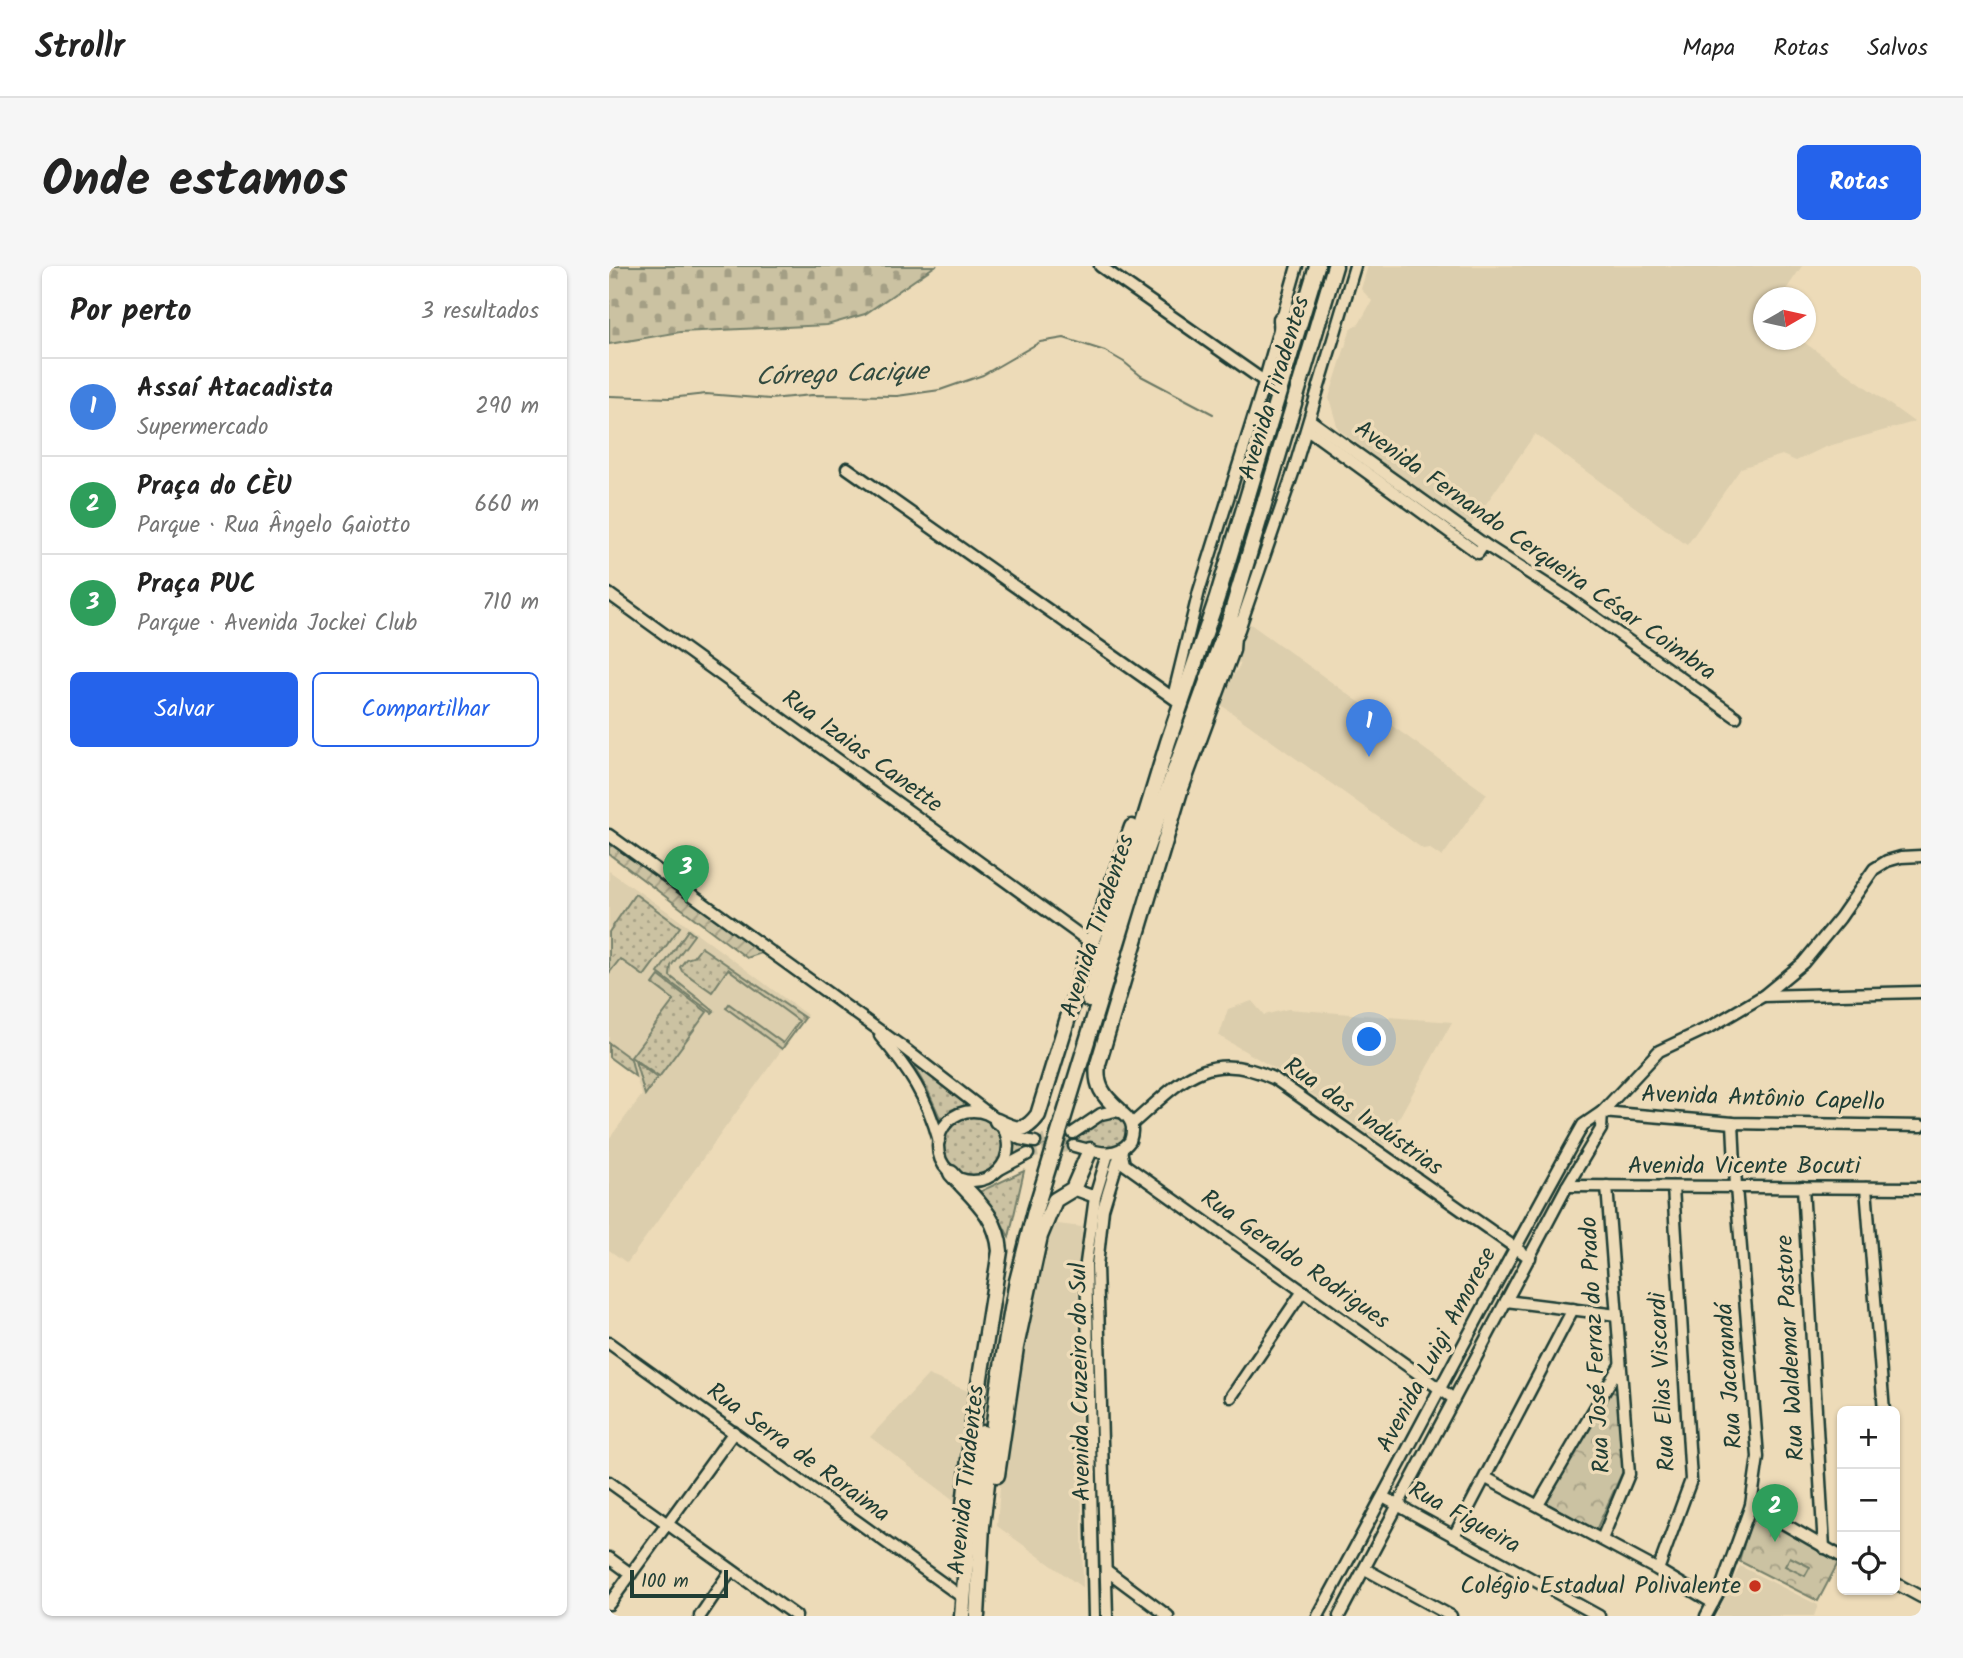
<!DOCTYPE html>
<html lang="pt">
<meta charset="utf-8">
<style>
body{margin:0;font-family:Kalam,sans-serif;background:#f6f6f6;color:#222}
.controls{position:absolute;right:21px;bottom:21px;display:grid;overflow:hidden;border-radius:10px;box-shadow:0 2px 5px #0004}
.controls button{width:63px;height:63px;display:grid;place-items:center;padding:0;border:0;border-bottom:2px solid #e0e0e0;background:#fff;color:#222;font:35px sans-serif}
.compass{position:absolute;left:1144px;top:21px;width:63px;height:63px;border-radius:50%;background:#fff;box-shadow:0 2px 5px #0004;rotate:81deg}
.scale{position:absolute;left:21px;bottom:18px;width:98px;box-sizing:border-box;padding-left:7px;border:4px solid #1f3d34;border-top:0;font-size:19px;line-height:24px;white-space:nowrap;color:#1f3d34;-webkit-text-stroke:5px #eddbb8;paint-order:stroke}
.you{position:absolute;left:761px;top:774px;width:24px;height:24px;margin:-18px;border:5px solid #fff;border-radius:50%;background:#1a73e8;box-shadow:0 0 0 10px #1a73e833}
.badge{display:grid;place-items:center;width:46px;height:46px;border-radius:50%;background:#2563eb;color:#fff;font-size:23px;font-weight:700}
.pin{position:absolute;translate:-50% -58px;filter:drop-shadow(0 2px 4px #0008)}
.pin::after{content:'';position:absolute;top:37px;width:24px;height:21px;background:inherit;clip-path:polygon(0 0,100% 0,50% 100%)}
.list{margin:0;padding:0;list-style:none}
h2{display:flex;justify-content:space-between;align-items:center;height:91px;margin:0;padding:0 28px;font-size:30px}
h2 small{font-size:23px;font-weight:400;color:#767676}
.list li{display:grid;grid-template-columns:46px 1fr auto;gap:21px;align-items:center;box-sizing:border-box;height:98px;padding:0 28px;border-top:2px solid #e0e0e0}
.list b{display:block;font-size:26px;white-space:nowrap}
.list p{margin:0;font-size:23px;white-space:nowrap;color:#767676}
.list em{font-size:23px;font-style:normal;color:#767676}
.actions{display:flex;gap:14px;padding:21px 28px}
.actions a{flex:1;padding:16px 0;border:2px solid #2563eb;border-radius:10px;text-align:center;font-size:24px;color:#2563eb}
.actions .main{background:#2563eb;color:#fff}
.icon{flex:none;width:38px;height:38px;fill:none;stroke:currentColor;stroke-width:2;stroke-linecap:round;stroke-linejoin:round}
.map{position:relative;flex:none;width:1312px;height:1350px;overflow:hidden;border-radius:10px}
header{display:flex;align-items:center;gap:42px;box-sizing:border-box;height:98px;padding:0 35px;background:#fff;border-bottom:2px solid #e0e0e0}
header strong{font-size:33px}
nav{display:flex;gap:38px;margin-inline-start:auto;font-size:24px}
.intro{display:flex;align-items:center;justify-content:space-between;box-sizing:border-box;height:168px;padding:0 42px}
h1{margin:0;font-size:49px}
.button{padding:18px 32px;border-radius:10px;background:#2563eb;color:#fff;font-size:24px;font-weight:700}
main{display:flex;gap:42px;padding:0 42px}
aside{flex:1;background:#fff;border-radius:10px;box-shadow:0 2px 5px #0004}
.map>svg:first-child{display:block}
.built{fill:#dccead}
.grass{fill:url(#grass-dots);stroke:#75806b;stroke-width:2}
.cemetery{fill:url(#cemetery-stones);stroke:#75806b;stroke-width:2}
.park{fill:url(#park-crowns);stroke:#75806b;stroke-width:2}
.garden{fill:url(#garden-furrows);stroke:#75806b;stroke-width:2}
.pitch{fill:#cbc2a2;stroke:#75806b;stroke-width:2}
.lines{fill:none;stroke-linecap:round;stroke-linejoin:round}
.stream{stroke:#697763;stroke-width:2}
.minor-tunnel{stroke:#c4bb9e;stroke-width:10;stroke-dasharray:10 5;stroke-linecap:butt}
.minor-casing{stroke:#1f3d34;stroke-width:15}
.highway-casing{stroke:#1f3d34;stroke-width:19}
.minor{stroke:#eddbb8;stroke-width:10}
.highway{stroke:#eddbb8;stroke-width:14}
.poi-dot{fill:#c8321e;stroke:#eddbb8;stroke-width:2.5}
.labels{text-anchor:middle;dominant-baseline:central;stroke-width:7;stroke-linejoin:round;paint-order:stroke}
.street-label{font-size:24px;fill:#1f3d34;stroke:#eddbb8}
.poi-label{font-size:24px;fill:#1f3d34;stroke:#eddbb8;text-anchor:end}
.water-label{font-size:26px;font-style:italic;fill:#324b40;stroke:#eddbb8}
</style>
<header>
<strong>Strollr</strong>
<nav><a>Mapa</a><a>Rotas</a><a>Salvos</a></nav>
</header>
<div class="intro"><h1>Onde estamos</h1><a class="button">Rotas</a></div>
<main>
<aside>
<h2>Por perto<small>3 resultados</small></h2>
<ul class="list">
<li><span class="badge" style="background:#3f7fe0">1</span><div><b>Assaí Atacadista</b><p>Supermercado</p></div><em>290 m</em></li>
<li><span class="badge" style="background:#2e9e5b">2</span><div><b>Praça do CÈU</b><p>Parque · Rua Ângelo Gaiotto</p></div><em>660 m</em></li>
<li><span class="badge" style="background:#2e9e5b">3</span><div><b>Praça PUC</b><p>Parque · Avenida Jockei Club</p></div><em>710 m</em></li>
</ul>
<div class="actions"><a class="main">Salvar</a><a>Compartilhar</a></div>
</aside>
<div class="map">
<svg width="1312" height="1350" viewBox="0 0 1312 1350">
<defs>
<pattern id="grass-dots" width="8" height="8" patternUnits="userSpaceOnUse" patternTransform="scale(1.75)"><rect width="8" height="8" fill="#cbc2a2"/><path d="M2 2h.1M6 6h.1" fill="none" stroke="#a49f85" stroke-width="1.8" stroke-linecap="round"/></pattern>
<pattern id="cemetery-stones" width="16" height="16" patternUnits="userSpaceOnUse" patternTransform="scale(1.75)"><rect width="16" height="16" fill="#cbc2a2"/><path d="M2 7V4a2 2 0 0 1 4 0v3zM10 15v-3a2 2 0 0 1 4 0v3z" fill="#a49f85"/></pattern>
<pattern id="park-crowns" width="20" height="18" patternUnits="userSpaceOnUse" patternTransform="scale(1.75)"><rect width="20" height="18" fill="#cbc2a2"/><path d="M2 6a3 3 0 1 1 6 0M12 15a3 3 0 1 1 6 0" fill="none" stroke="#a49f85"/></pattern>
<pattern id="garden-furrows" width="10" height="10" patternUnits="userSpaceOnUse" patternTransform="scale(1.75)"><rect width="10" height="10" fill="#cbc2a2"/><path d="M-1 1l2-2M0 10L10 0M9 11l2-2" fill="none" stroke="#a49f85"/></pattern>
</defs>
<rect width="100%" height="100%" fill="#eddbb8"/>
<filter id="ink" filterUnits="userSpaceOnUse"><feTurbulence type="fractalNoise" baseFrequency=".0143" numOctaves="2"/><feDisplacementMap in="SourceGraphic" scale="14" xChannelSelector="R" yChannelSelector="G"/><feConvolveMatrix kernelMatrix="1 2 1 2 8 2 1 2 1" color-interpolation-filters="sRGB"/></filter>
<g filter="url(#ink)">
<g class="built">
<path d="M759,0H1193L1172,31L1154,32V74H1192L1305,156L1216,181L1187,195L1173,189L1132,202L1078,279L926,168L860,262L729,163L720,132L742,62L750,58L763,35L752,23Z"/>
<path d="M640,357L878,528L833,591L820,582L814,583L612,439L614,425L632,398L628,395L631,382Z"/>
<path d="M0,605L58,645L198,749L18,997L0,984V873L33,829L26,810L0,791Z"/>
<path d="M643,735L655,749L679,743L843,756L775,879L672,806L610,770L619,743Z"/>
<path d="M441,957L473,961L469,1028L474,1322L388,1260L394,1182L401,1131Z"/>
<path d="M319,1109L359,1125L346,1235L261,1171Z"/>
<path d="M1131,1300L1209,1339L1205,1350H1107Z"/>
</g>
<g class="grass">
<path d="M26,628L71,661L35,710L11,693L0,707V666Z"/>
<path d="M79,664L85,669L62,700L61,710L105,745L103,747L49,707Z"/>
<path d="M92,681L196,752L173,783L117,742L120,738L174,777L190,755L119,703L103,726L73,705L71,701L77,693L84,691Z"/>
<path d="M50,710L98,746L50,811L22,791L65,734L44,718Z"/>
<path d="M0,777L22,793L26,810L0,791Z"/>
<path d="M301,794L358,839L342,844L332,854L319,825Z"/>
<path d="M26,795L48,812L36,829Z"/>
<path d="M505,849L513,852L519,865C512,898 481,873 463,876C443,878 421,882 403,890L405,874L424,879L469,869L491,854Z"/>
<circle cx="364" cy="879" r="30"/>
<path d="M415,905L400,971L387,946L370,926Z"/>
</g>
<path class="cemetery" d="M0,0H326L256,48L218,59L71,66L0,78Z"/>
<g class="park">
<path d="M996,1124L1011,1128L1014,1205L987,1264L937,1237Z"/>
<path d="M1151,1251L1230,1295L1209,1335L1130,1295L1141,1258Z"/>
</g>
<path class="garden" d="M5,574L156,686L138,692L0,588V582Z"/>
<path class="pitch" d="M1181,1291L1201,1301L1196,1310L1176,1300Z"/>
<g class="lines">
<path class="stream" d="M0,130L61,132L97,128L161,133L203,129L288,130L331,124L374,109L431,76L455,72L496,85L515,96L532,110L604,148"/>
<g class="minor-tunnel">
<path d="M426,876L464,867"/>
<path d="M419,888L465,880"/>
</g>
<g class="minor-casing">
<g id="minor">
<path d="M491,0L655,115"/>
<path d="M701,154L875,278L959,332L1127,451"/>
<path d="M698,163L869,287L875,278"/>
<path d="M238,202L567,434"/>
<path d="M0,328L482,677"/>
<path d="M628,369L684,207L746,0"/>
<path d="M564,431L590,325L652,127L688,0"/>
<path d="M0,569L292,780L381,849"/>
<path d="M1154,730L1312,726"/>
<path d="M271,770C300,804 318,831 330,875"/>
<circle cx="364" cy="880" r="35"/>
<path d="M993,846L1124,857L1312,860"/>
<path d="M523,858C572,815 598,781 666,813L921,992"/>
<path d="M395,864L411,873L426,876"/>
<path d="M464,867L492,848L510,844C522,852 526,860 521,875C507,894 485,885 465,880"/>
<path d="M512,884L515,898L845,1133"/>
<path d="M391,903L419,888"/>
<path d="M958,920L1312,922"/>
<path d="M1194,921L1215,1282"/>
<path d="M1257,922L1275,1145"/>
<path d="M464,923L486,931"/>
<path d="M897,1035L1008,1049"/>
<path d="M0,1077L353,1331"/>
<path d="M622,1131L694,1025"/>
<path d="M877,1212L1049,1304L1104,1337"/>
<path d="M0,1216L187,1350"/>
<path d="M774,1231L990,1350"/>
<path d="M929,1239L1011,1099"/>
<path d="M1142,1239L1233,1291"/>
<path d="M845,1270L964,1043"/>
<path d="M993,1273L1020,1208L998,920"/>
<path d="M0,1292L22,1308"/>
<path d="M756,1303L842,1350"/>
<path d="M497,1304L559,1350"/>
<path d="M1049,1304L1082,1214L1064,921"/>
<path d="M1286,1317L1312,1331"/>
<path d="M0,1338L125,1166"/>
<path d="M91,1350L122,1304"/>
<path d="M485,1350L477,997L486,931L499,888"/>
<path d="M498,1350L488,1000L494,943L512,884"/>
<path d="M709,1350C798,1187 883,1021 974,859L993,846L1050,785L1103,760L1154,730L1194,697L1231,652L1265,603L1278,595L1292,591L1312,590"/>
<path d="M730,1350L958,920L992,863L993,846"/>
<path d="M1097,1350L1112,1322L1142,1239L1149,1191L1127,921L1124,857"/>
</g>
</g>
<g class="highway-casing">
<g id="highway">
<path d="M672,53L674,97"/>
<path d="M480,734L559,476L608,332L708,0"/>
<path d="M510,844C494,830 486,819 489,798L571,525L623,384L625,357"/>
<path d="M388,855C407,864 415,868 429,849L482,677L523,561"/>
<path d="M342,907C365,933 388,949 391,985L364,1156L355,1239"/>
<path d="M388,1209L407,1081L431,970L446,934L464,923L481,884"/>
<path d="M353,1350L359,1274L374,1167"/>
<path d="M368,1350L373,1260L389,1123L408,1015L426,945L534,592L621,352L726,0"/>
</g>
</g>
<use href="#minor" class="minor"/>
<use href="#highway" class="highway"/>
</g>
</g>
<circle class="poi-dot" cx="1146" cy="1320" r="7"/>
<g class="labels">
<g class="street-label">
<text transform="translate(666 122) rotate(-73)">Avenida Tiradentes</text>
<text transform="translate(926 285) rotate(35)">Avenida Fernando Cerqueira César Coimbra</text>
<text transform="translate(253 486) rotate(36)">Rua Izaias Canette</text>
<text transform="translate(489 660) rotate(-72)">Avenida Tiradentes</text>
<text transform="translate(1154 833) rotate(2)">Avenida Antônio Capello</text>
<text transform="translate(754 851) rotate(35)">Rua das Indústrias</text>
<text x="1135" y="900">Avenida Vicente Bocuti</text>
<text transform="translate(686 994) rotate(35)">Rua Geraldo Rodrigues</text>
<text transform="translate(987 1079) rotate(-93)">Rua José Ferraz do Prado</text>
<text transform="translate(1182 1082) rotate(-93)">Rua Waldemar Pastore</text>
<text transform="translate(828 1084) rotate(-62)">Avenida Luigi Amorese</text>
<text transform="translate(1121 1110) rotate(-94)">Rua Jacarandá</text>
<text transform="translate(472 1116) rotate(-91)">Avenida Cruzeiro do Sul</text>
<text transform="translate(1054 1116) rotate(-93)">Rua Elias Viscardi</text>
<text transform="translate(189 1187) rotate(36)">Rua Serra de Roraima</text>
<text transform="translate(358 1214) rotate(-84)">Avenida Tiradentes</text>
<text transform="translate(855 1252) rotate(29)">Rua Figueira</text>
</g>
<g class="poi-label">
<text x="1132" y="1320">Colégio Estadual Polivalente</text>
</g>
<g class="water-label">
<text transform="translate(233 109) rotate(-2)">Córrego Cacique</text>
</g>
</g>
</svg>
<div class="controls">
<button>+</button>
<button>−</button>
<button><svg class="icon" aria-label="locate" viewBox="0 0 24 24"><circle cx="12" cy="12" r="6"/><path d="M12 2v4M12 18v4M2 12h4M18 12h4"/></svg></button>
</div>
<svg class="compass" viewBox="-18 -18 36 36"><path d="M0-13l5 13h-10z" fill="#e53935"/><path d="M0 13l5-13h-10z" fill="#767676"/></svg>
<div class="scale">100 m</div>
<div class="you"></div>
<div class="pin badge" style="left:760px;top:491px;background:#3f7fe0">1</div>
<div class="pin badge" style="left:1166px;top:1276px;background:#2e9e5b">2</div>
<div class="pin badge" style="left:77px;top:637px;background:#2e9e5b">3</div>
</div>
</main>
